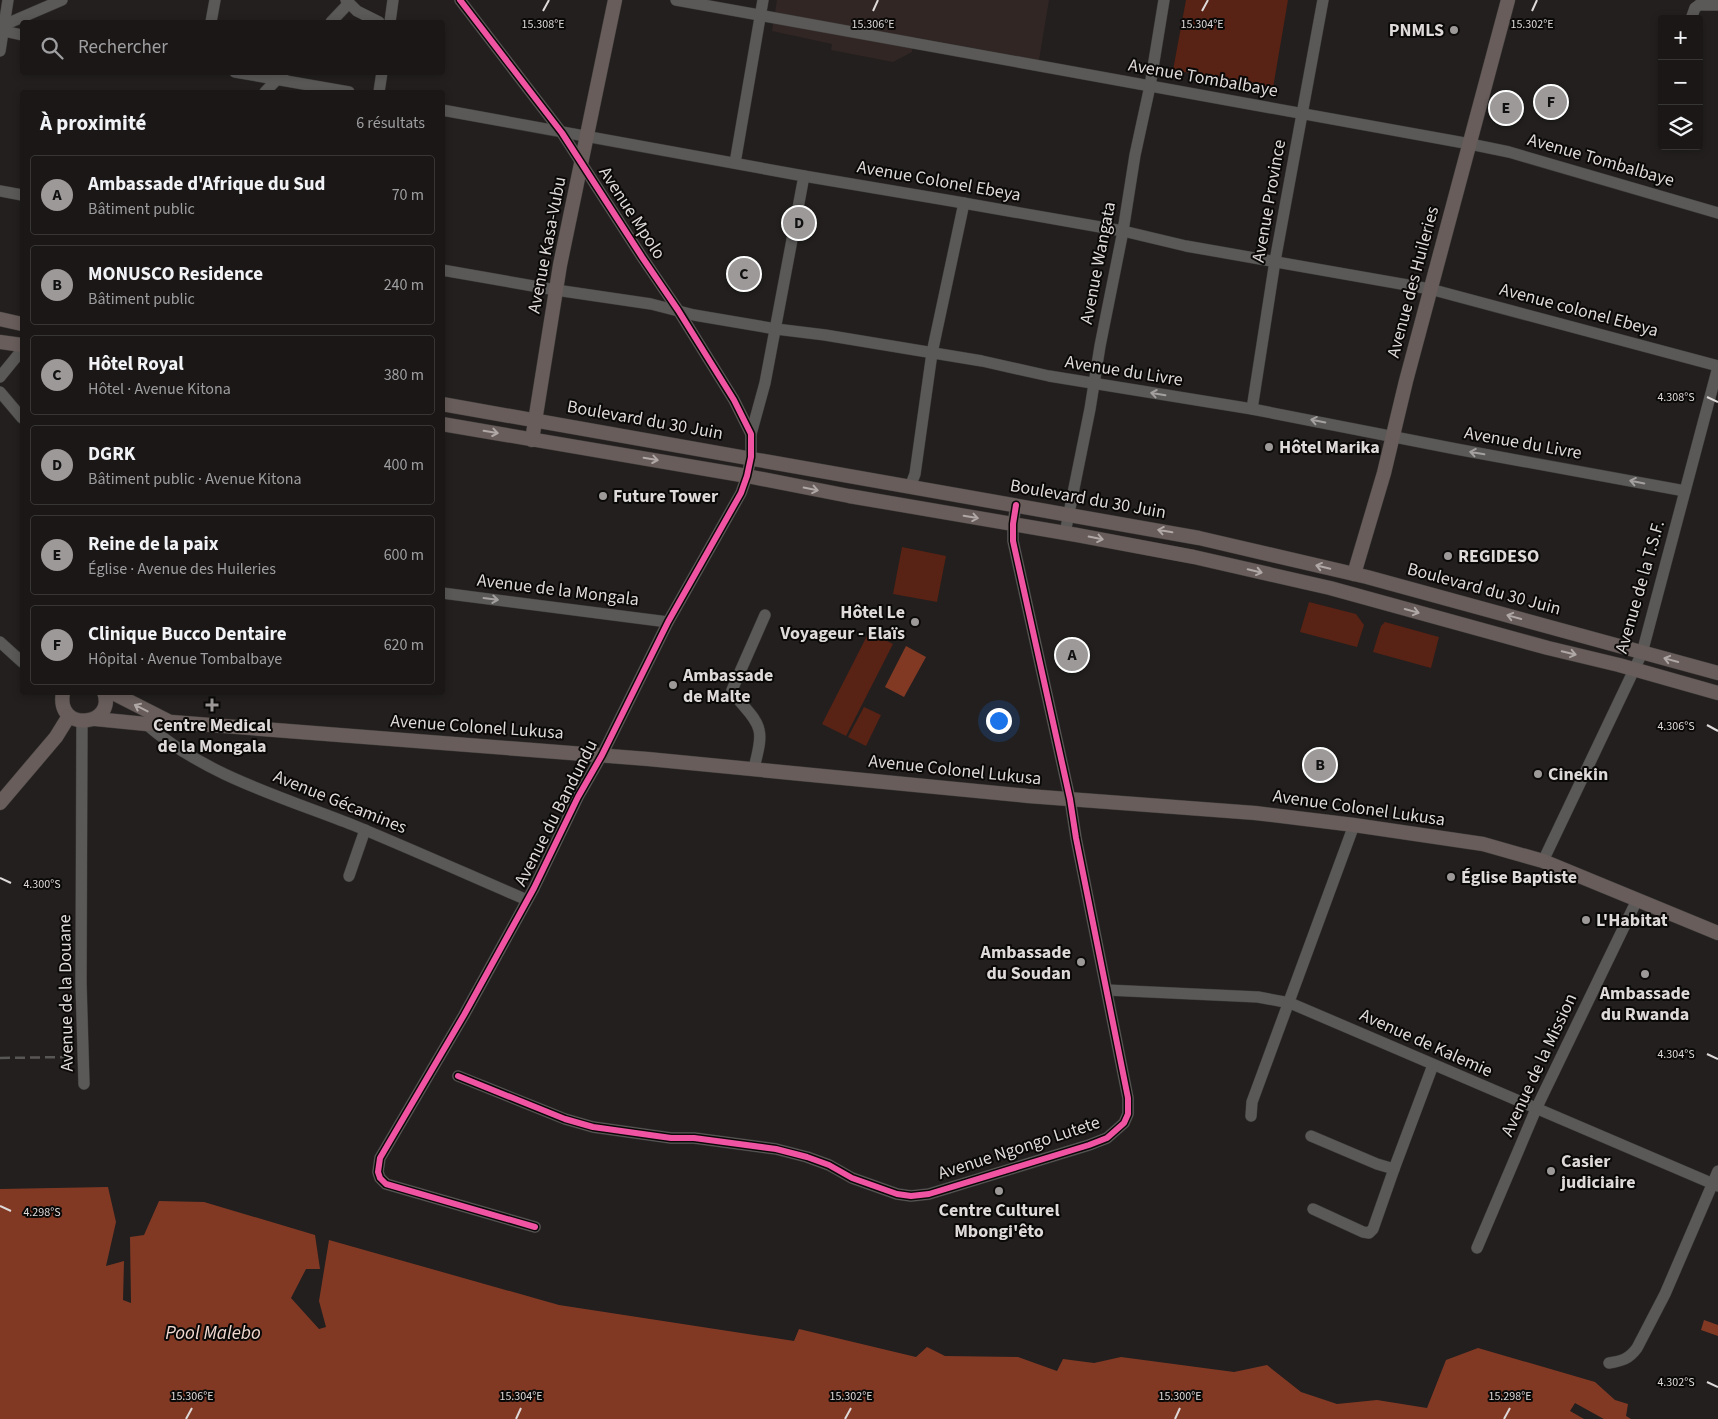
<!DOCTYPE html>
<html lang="fr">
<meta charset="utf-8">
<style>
body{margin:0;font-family:"Source Sans 3",sans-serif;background:#23201f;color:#f1f3f6}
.controls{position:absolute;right:15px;top:15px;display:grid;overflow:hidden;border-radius:5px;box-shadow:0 2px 8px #0003}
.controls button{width:45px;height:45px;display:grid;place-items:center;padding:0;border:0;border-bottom:1px solid #383635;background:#1a1716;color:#f1f3f6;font:25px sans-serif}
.you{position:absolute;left:998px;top:720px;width:18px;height:18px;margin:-12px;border:4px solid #fff;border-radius:50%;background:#1a73e8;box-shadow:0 0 0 8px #1a73e833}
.badge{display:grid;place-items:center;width:32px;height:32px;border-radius:50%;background:#9c9998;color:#111;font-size:16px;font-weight:700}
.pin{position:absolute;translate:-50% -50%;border:2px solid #fff;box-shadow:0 1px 5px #0006}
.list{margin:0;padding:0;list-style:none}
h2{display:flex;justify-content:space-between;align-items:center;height:65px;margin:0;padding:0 20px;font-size:21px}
h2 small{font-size:16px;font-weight:400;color:#9f9fa1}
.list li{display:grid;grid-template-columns:32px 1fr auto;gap:15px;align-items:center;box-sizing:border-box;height:80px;margin:0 10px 10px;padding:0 10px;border:1px solid #383635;border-radius:5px}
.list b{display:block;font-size:19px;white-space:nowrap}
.list p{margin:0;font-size:16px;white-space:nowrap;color:#9f9fa1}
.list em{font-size:16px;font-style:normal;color:#9f9fa1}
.icon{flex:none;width:28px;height:28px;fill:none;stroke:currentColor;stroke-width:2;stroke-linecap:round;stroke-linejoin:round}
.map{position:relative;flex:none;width:1718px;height:1419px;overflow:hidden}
.search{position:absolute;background:#1a1716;box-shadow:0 2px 8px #0003;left:20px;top:20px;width:425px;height:55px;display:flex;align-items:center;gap:12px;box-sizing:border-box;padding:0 18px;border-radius:5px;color:#9f9fa1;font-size:19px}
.panel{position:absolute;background:#1a1716;box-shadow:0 2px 8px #0003;left:20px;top:90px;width:425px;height:605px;border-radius:5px}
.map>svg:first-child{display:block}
.built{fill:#312624}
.green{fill:#582214}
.water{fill:#823924}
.pier{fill:#221f1e}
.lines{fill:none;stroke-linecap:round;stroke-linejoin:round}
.minor-casing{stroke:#3d3b3a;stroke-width:12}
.major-casing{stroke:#3d3b3a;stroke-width:15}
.minor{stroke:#5b5958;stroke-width:11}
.major{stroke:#685d5a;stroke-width:14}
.rail{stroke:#595756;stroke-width:2.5;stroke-dasharray:10 5;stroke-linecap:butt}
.cycleway-casing{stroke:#0b0908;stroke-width:9}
.cycleway{stroke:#f153a3;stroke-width:6}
.oneway{stroke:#a3a09f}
.oneway2{stroke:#afa8a6}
.ticks{fill:none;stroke:#dedad9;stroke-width:2}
.poi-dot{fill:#9c9998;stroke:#0b0908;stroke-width:2}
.labels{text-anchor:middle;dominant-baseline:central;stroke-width:4;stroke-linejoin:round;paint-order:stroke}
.poi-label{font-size:18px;font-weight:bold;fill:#dedad9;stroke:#0b0908;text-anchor:start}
.street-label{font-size:18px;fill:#dedad9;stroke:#0b0908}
.water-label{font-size:19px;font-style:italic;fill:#f1d8d1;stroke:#0b0908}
.ticks-label{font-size:12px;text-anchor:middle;fill:#dedad9;stroke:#0b0908;stroke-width:4;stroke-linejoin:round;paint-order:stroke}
</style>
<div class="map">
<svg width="1718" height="1419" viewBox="0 0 1718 1419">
<rect width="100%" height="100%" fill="#221f1e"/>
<path class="built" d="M777,0H1049L1039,60L914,37L912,52L893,62L831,50L832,44L772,31Z"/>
<g class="green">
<path d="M1186,0H1288L1273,88L1173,70Z"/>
<path d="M902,547L946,556L937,602L893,594Z"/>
<path d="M1309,602L1356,614L1364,625L1357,647L1300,632Z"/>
<path d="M1385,622L1439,637L1431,668L1373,652L1381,626Z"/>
<path d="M869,632L893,644L846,736L822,724Z"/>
<path d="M864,707L881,715L866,746L848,737Z"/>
</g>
<g class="water">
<path d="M906,646L926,657L904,697L885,687Z"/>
<path d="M108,1187L116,1222L106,1266L124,1261L123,1300L131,1303L130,1237L144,1235L159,1201L204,1202L315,1235L320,1269H306L291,1298L319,1329L326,1327L319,1301L329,1240L559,1305L794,1341L799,1329L916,1357L927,1347L945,1356L1018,1357L1057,1371L1063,1359L1094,1363L1121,1357L1234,1372L1267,1365L1301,1392L1337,1404L1377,1400L1427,1408L1446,1360L1478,1348L1595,1382L1615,1400L1628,1404L1626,1416L1631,1419H0V1189Z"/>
<path d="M1704,1320L1718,1325V1336L1701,1330Z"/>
</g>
<path class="pier" d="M1575,1403L1602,1418L1604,1419H1584L1570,1411Z"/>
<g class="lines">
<g class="minor-casing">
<g id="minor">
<path d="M346,0L357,11L379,22"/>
<path d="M460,0L562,133L642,257L678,310L734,400L751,434V457L747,476L741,493L668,622L602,755L578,797L534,888L464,1015L380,1158L378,1172L380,1178L386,1184L535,1227"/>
<path d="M676,0L1470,144L1509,152L1718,213"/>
<path d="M1691,19L1695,8L1699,5H1718"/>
<path d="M211,22L215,0"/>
<path d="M331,22L349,3"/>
<path d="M390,22L393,0"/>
<path d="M4,25L62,0"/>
<path d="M0,30L22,35"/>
<path d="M0,51L8,0"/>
<path d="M235,72L349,92"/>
<path d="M265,92L284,72"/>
<path d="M379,92L382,72"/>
<path d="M442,110L804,176L952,201L1123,231L1186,246L1430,289L1718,366"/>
<path d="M735,163L763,0"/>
<path d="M0,191L22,195"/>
<path d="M442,270L556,290L651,304L694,315L776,329L825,335L982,361L1049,376L1252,409L1456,449L1685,491"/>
<path d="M0,377L22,350"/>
<path d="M0,392L22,418"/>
<path d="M1252,409L1275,261L1323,0"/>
<path d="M751,434L765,383L804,176"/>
<path d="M910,487L915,474L932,353L964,203"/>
<path d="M1065,533L1090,409L1100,346L1123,231L1135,155L1150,86L1164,0"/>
<path d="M442,593L668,622"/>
<path d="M0,642L22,662"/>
<path d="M82,722L81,983L84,1084"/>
<path d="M146,724C204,775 282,797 353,825C411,849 469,875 527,900"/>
<path d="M754,769C756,757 762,742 759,730C756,715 739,704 732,690L765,615"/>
<path d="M1543,861L1642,653L1718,367"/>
<path d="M349,876L365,830"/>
<path d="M1107,990L1258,997L1290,1003L1718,1186"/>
<path d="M458,1076L565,1119L593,1127L671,1138H694L776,1149L807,1157L829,1165L852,1178L897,1194L911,1196L929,1194L1089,1145L1107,1138L1124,1123L1128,1114V1098L1076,838L1070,799L1013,541V524L1016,505"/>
<path d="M1251,1116L1252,1102L1354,825"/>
<path d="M1311,1136L1377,1164L1394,1169L1433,1065"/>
<path d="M1313,1209L1363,1232L1369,1233L1373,1229L1394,1169"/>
<path d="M1477,1248L1536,1109L1637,900"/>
<path d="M1609,1363C1622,1361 1629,1359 1637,1348L1665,1294L1718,1171"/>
</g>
</g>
<g class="major-casing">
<g id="major">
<path d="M0,319L22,324"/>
<path d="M0,342L22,345"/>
<path d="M442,404L1199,538L1367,577L1718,673"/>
<path d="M442,424L747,476L849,496L1077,535L1194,557L1330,588L1548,648L1619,665L1718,693"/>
<path d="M532,440L560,265L615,0"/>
<path d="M1354,574L1384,473L1406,381L1508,0"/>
<path d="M63,692C55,734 117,726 104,692"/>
<path d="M111,692L168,721"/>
<path d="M95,719L146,724L172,722L648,759L1028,796L1255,813L1354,825L1483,844L1543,861L1718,933"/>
<path d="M0,803L56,737L69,716"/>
</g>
</g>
<use href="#minor" class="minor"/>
<use href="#major" class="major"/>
<path class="rail" d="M0,1058L70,1057"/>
<g class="cycleway-casing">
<g id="cycleway">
<path d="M460,0L562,133L642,257L678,310L734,400L751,434V457L747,476L741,493L668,622L602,755L578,797L534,888L464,1015L380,1158L378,1172L380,1178L386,1184L535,1227"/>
<path d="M458,1076L565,1119L593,1127L671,1138H694L776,1149L807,1157L829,1165L852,1178L897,1194L911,1196L929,1194L1089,1145L1107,1138L1124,1123L1128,1114V1098L1076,838L1070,799L1013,541V524L1016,505"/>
</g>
</g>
<use href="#cycleway" class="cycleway"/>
</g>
<defs><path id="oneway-shaft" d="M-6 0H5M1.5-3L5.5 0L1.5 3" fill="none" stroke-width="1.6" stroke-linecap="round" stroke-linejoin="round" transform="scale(1.25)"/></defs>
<g class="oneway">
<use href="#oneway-shaft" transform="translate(1158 394) rotate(-171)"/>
<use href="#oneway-shaft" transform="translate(1318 421) rotate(-169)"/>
<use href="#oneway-shaft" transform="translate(1477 453) rotate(-170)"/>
<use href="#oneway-shaft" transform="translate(1637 482) rotate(-169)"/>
<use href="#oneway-shaft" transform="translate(491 599) rotate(7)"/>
</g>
<g class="oneway2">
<use href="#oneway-shaft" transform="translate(491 432) rotate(9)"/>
<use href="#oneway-shaft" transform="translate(651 459) rotate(9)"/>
<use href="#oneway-shaft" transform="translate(811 489) rotate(11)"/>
<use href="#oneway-shaft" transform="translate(971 517) rotate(10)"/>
<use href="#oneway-shaft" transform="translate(1165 531) rotate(-170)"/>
<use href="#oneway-shaft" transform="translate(1096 538) rotate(11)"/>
<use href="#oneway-shaft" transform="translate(1323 567) rotate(-167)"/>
<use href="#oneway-shaft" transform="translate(1255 571) rotate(13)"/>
<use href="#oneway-shaft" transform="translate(1412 611) rotate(15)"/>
<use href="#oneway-shaft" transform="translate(1514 617) rotate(-165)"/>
<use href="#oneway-shaft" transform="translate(1569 653) rotate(14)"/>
<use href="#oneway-shaft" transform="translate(1671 660) rotate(-165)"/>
<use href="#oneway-shaft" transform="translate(141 708) rotate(-153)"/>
</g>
<path class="ticks" d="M543,11L549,0M873,11L878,0M1202,11L1208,0M1532,11L1537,0M1707,397L1718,402M1707,725L1718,731M0,878L11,883M1707,1054L1718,1059M0,1206L11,1211M1707,1382L1718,1387M186,1419L192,1408M516,1419L521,1408M845,1419L851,1408M1175,1419L1180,1408M1504,1419L1510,1408"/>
<g class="poi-dot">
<circle cx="1454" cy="30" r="5"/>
<circle cx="1269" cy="447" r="5"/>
<circle cx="603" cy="496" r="5"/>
<circle cx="1448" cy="556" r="5"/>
<circle cx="915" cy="622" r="5"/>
<circle cx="673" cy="685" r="5"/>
<path d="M209.5 697.5h5v5h5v5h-5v5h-5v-5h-5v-5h5z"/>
<circle cx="1538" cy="774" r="5"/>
<circle cx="1451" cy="877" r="5"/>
<circle cx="1586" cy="920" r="5"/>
<circle cx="1081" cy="962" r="5"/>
<circle cx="1645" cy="974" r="5"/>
<circle cx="1551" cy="1171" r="5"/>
<circle cx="999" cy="1191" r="5"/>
</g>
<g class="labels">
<g class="poi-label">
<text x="1444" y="30" text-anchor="end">PNMLS</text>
<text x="1279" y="447">Hôtel Marika</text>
<text x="613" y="496">Future Tower</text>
<text x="1458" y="556">REGIDESO</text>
<text x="905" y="612" text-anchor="end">Hôtel Le<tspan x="905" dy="21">Voyageur - Elaïs</tspan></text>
<text x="683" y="675">Ambassade<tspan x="683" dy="21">de Malte</tspan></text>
<text x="212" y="725" text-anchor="middle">Centre Medical<tspan x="212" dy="21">de la Mongala</tspan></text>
<text x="1548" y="774">Cinekin</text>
<text x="1461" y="877">Église Baptiste</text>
<text x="1596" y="920">L'Habitat</text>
<text x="1071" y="952" text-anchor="end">Ambassade<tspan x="1071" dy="21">du Soudan</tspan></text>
<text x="1645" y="993" text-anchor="middle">Ambassade<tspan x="1645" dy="21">du Rwanda</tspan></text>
<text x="1561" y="1161">Casier<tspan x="1561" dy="21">judiciaire</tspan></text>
<text x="999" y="1210" text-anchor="middle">Centre Culturel<tspan x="999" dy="21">Mbongi'êto</tspan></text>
</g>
<g class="street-label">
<text transform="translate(1203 78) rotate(10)">Avenue Tombalbaye</text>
<text transform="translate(1601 160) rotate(16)">Avenue Tombalbaye</text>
<text transform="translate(939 181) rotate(10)">Avenue Colonel Ebeya</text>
<text transform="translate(1269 201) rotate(-80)">Avenue Province</text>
<text transform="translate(632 213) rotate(57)">Avenue Mpolo</text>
<text transform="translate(547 245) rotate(-79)">Avenue Kasa-Vubu</text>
<text transform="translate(1098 263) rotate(-79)">Avenue Wangata</text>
<text transform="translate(1413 282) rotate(-75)">Avenue des Huileries</text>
<text transform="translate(1579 310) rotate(15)">Avenue colonel Ebeya</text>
<text transform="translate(1124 371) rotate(9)">Avenue du Livre</text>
<text transform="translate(645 420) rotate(10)">Boulevard du 30 Juin</text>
<text transform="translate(1523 443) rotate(10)">Avenue du Livre</text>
<text transform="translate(1088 499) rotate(10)">Boulevard du 30 Juin</text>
<text transform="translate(1640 587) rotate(-74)">Avenue de la T.S.F.</text>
<text transform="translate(1484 589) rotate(15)">Boulevard du 30 Juin</text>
<text transform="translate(558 590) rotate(7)">Avenue de la Mongala</text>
<text transform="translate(477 727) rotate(4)">Avenue Colonel Lukusa</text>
<text transform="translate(955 770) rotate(6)">Avenue Colonel Lukusa</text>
<text transform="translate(340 802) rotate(22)">Avenue Gécamines</text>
<text transform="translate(1359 808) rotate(8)">Avenue Colonel Lukusa</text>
<text transform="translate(556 813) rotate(-63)">Avenue du Bandundu</text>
<text transform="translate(66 993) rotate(-91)">Avenue de la Douane</text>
<text transform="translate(1426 1043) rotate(24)">Avenue de Kalemie</text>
<text transform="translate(1539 1065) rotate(-65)">Avenue de la Mission</text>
<text transform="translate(1019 1148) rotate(-18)">Avenue Ngongo Lutete</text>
</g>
<g class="water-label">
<text x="213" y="1333">Pool Malebo</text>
</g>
</g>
<g class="ticks-label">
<text x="543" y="28">15.308°E</text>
<text x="873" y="28">15.306°E</text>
<text x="1202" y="28">15.304°E</text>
<text x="1532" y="28">15.302°E</text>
<text x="1676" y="401">4.308°S</text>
<text x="1676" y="730">4.306°S</text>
<text x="42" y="888">4.300°S</text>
<text x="1676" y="1058">4.304°S</text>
<text x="42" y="1216">4.298°S</text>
<text x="1676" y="1386">4.302°S</text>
<text x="192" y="1400">15.306°E</text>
<text x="521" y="1400">15.304°E</text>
<text x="851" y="1400">15.302°E</text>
<text x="1180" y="1400">15.300°E</text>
<text x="1510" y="1400">15.298°E</text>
</g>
</svg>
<div class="controls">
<button>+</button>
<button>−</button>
<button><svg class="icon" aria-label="layers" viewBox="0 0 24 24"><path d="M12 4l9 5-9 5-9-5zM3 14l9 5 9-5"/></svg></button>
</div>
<div class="you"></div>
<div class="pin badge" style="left:1072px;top:655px">A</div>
<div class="pin badge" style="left:1320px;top:765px">B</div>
<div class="pin badge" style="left:744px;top:274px">C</div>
<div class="pin badge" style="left:799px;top:223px">D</div>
<div class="pin badge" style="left:1506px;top:108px">E</div>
<div class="pin badge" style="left:1551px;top:102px">F</div>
<div class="search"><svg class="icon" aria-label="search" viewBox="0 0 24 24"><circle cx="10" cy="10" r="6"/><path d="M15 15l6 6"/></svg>Rechercher</div>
<section class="panel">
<h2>À proximité<small>6 résultats</small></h2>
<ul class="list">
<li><span class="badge">A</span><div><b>Ambassade d'Afrique du Sud</b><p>Bâtiment public</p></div><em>70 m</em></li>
<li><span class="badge">B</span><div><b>MONUSCO Residence</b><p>Bâtiment public</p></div><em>240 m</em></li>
<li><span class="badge">C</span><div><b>Hôtel Royal</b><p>Hôtel · Avenue Kitona</p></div><em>380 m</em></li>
<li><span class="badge">D</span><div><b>DGRK</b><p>Bâtiment public · Avenue Kitona</p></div><em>400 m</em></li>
<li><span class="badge">E</span><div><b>Reine de la paix</b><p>Église · Avenue des Huileries</p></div><em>600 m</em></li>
<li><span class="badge">F</span><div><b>Clinique Bucco Dentaire</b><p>Hôpital · Avenue Tombalbaye</p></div><em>620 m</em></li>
</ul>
</section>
</div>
